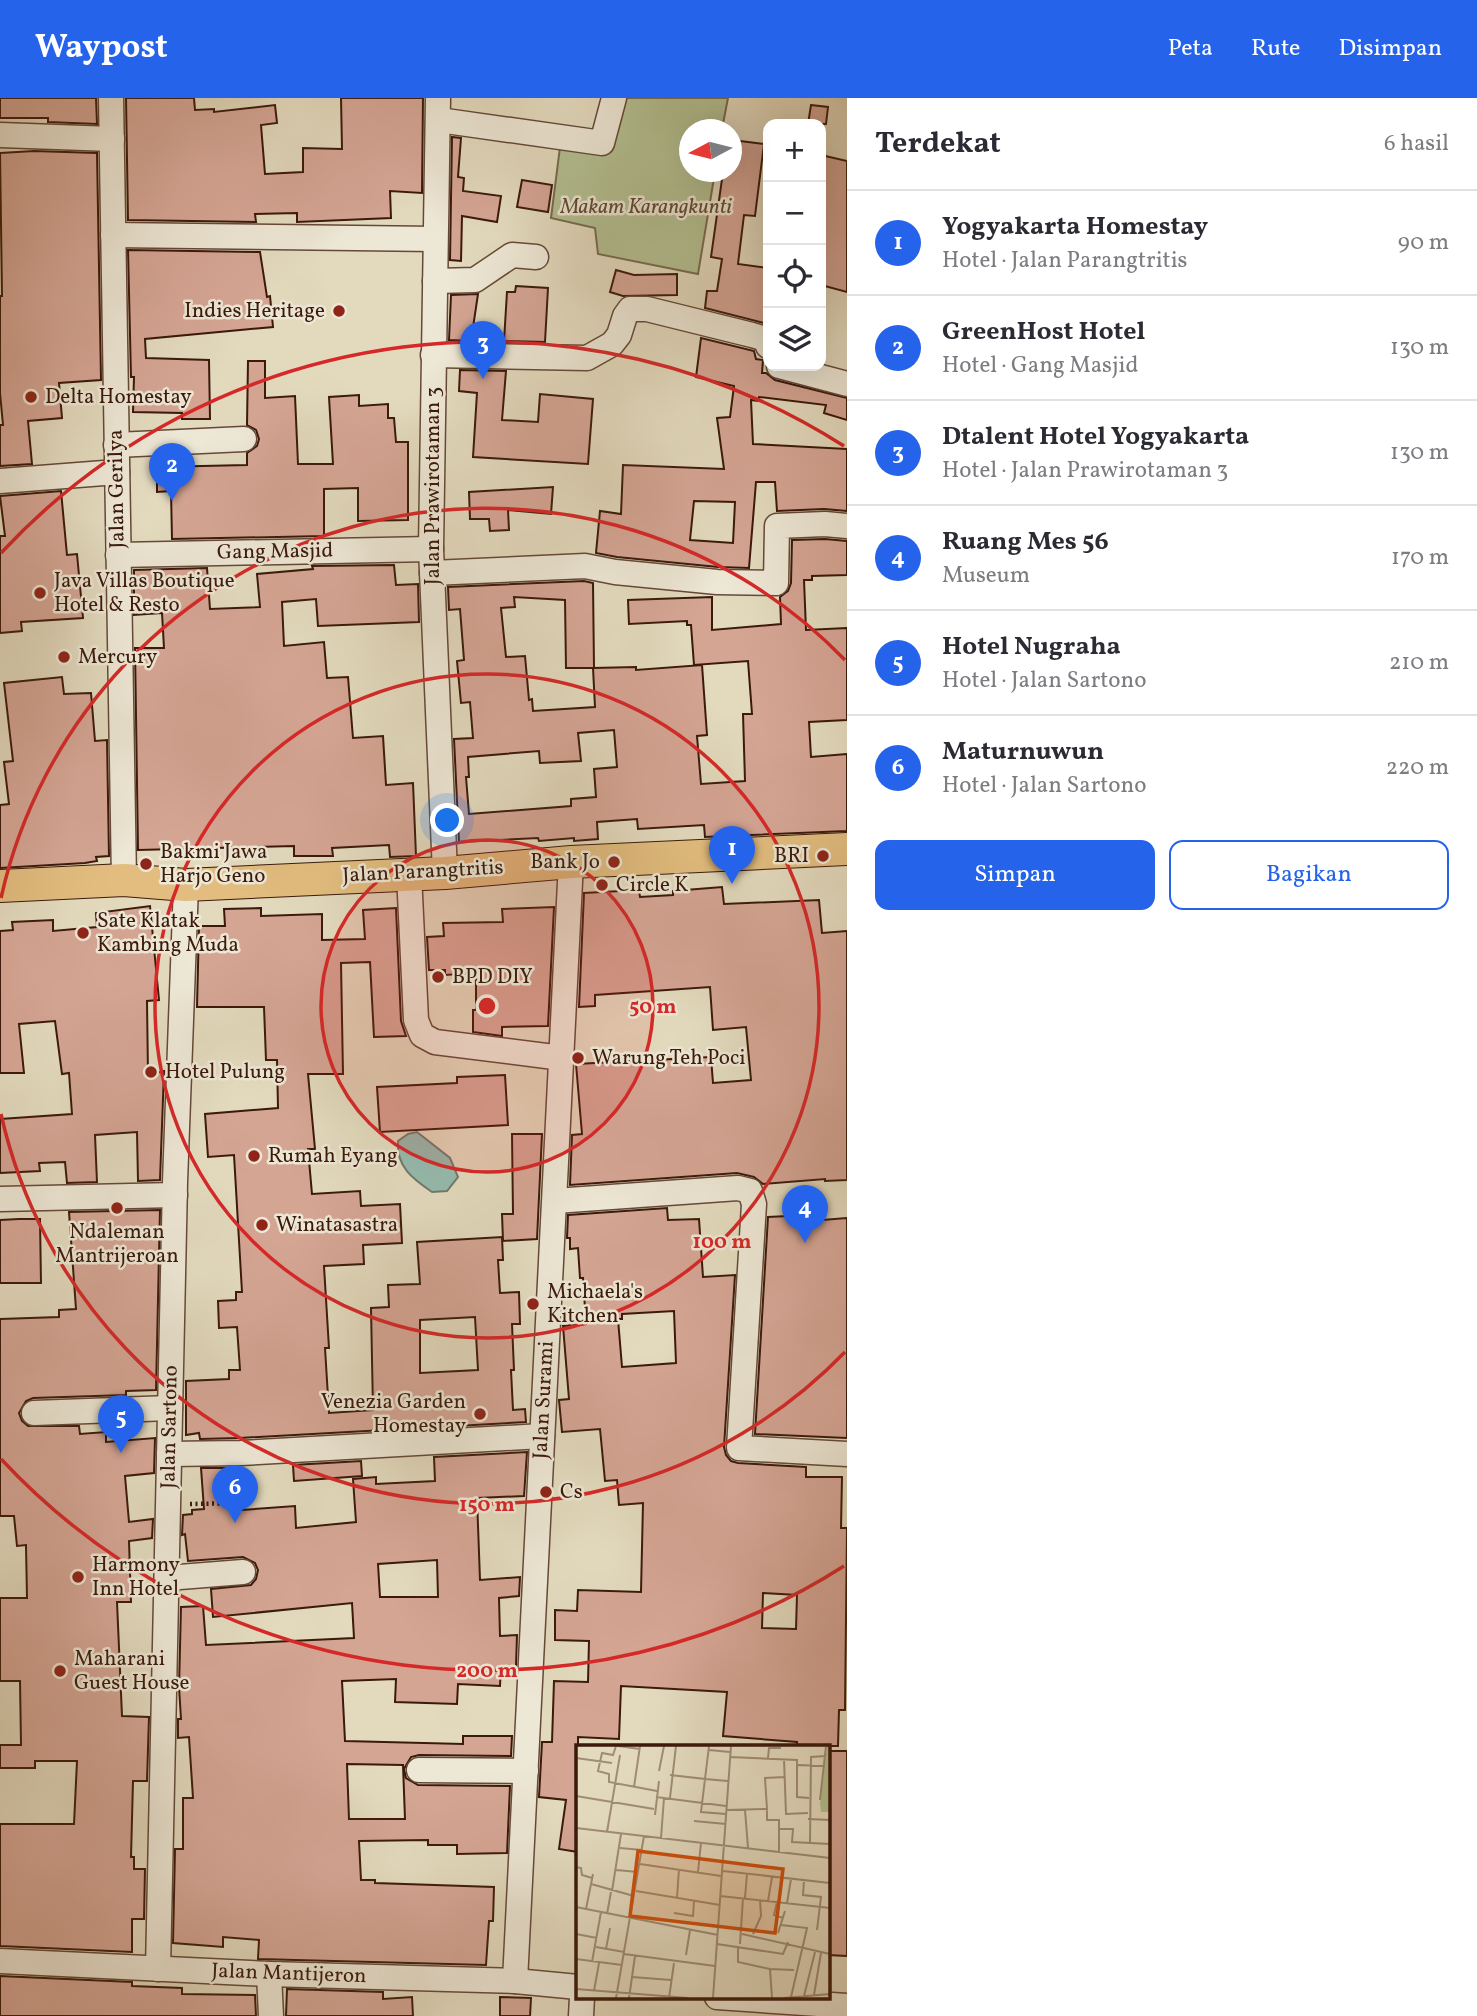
<!DOCTYPE html>
<html lang="id">
<meta charset="utf-8">
<style>
body{margin:0;font-family:Vollkorn,serif;background:#f7f7f7;color:#2b2b33}
.controls{position:absolute;right:21px;top:21px;display:grid;overflow:hidden;border-radius:14px;box-shadow:0 7px 28px #0002}
.controls button{width:63px;height:63px;display:grid;place-items:center;padding:0;border:0;border-bottom:2px solid #e1e1e2;background:#fff;color:#2b2b33;font:35px sans-serif}
.compass{position:absolute;left:679px;top:21px;width:63px;height:63px;border-radius:50%;background:#fff;box-shadow:0 7px 28px #0002;rotate:263deg}
.you{position:absolute;left:448px;top:723px;width:24px;height:24px;margin:-18px;border:5px solid #fff;border-radius:50%;background:#1a73e8;box-shadow:0 0 0 10px #1a73e833}
.badge{display:grid;place-items:center;width:46px;height:46px;border-radius:50%;background:#2563eb;color:#fff;font-size:23px;font-weight:700}
.pin{position:absolute;translate:-50% -58px;filter:drop-shadow(0 2px 4px #0008)}
.pin::after{content:'';position:absolute;top:37px;width:24px;height:21px;background:inherit;clip-path:polygon(0 0,100% 0,50% 100%)}
.list{margin:0;padding:0;list-style:none}
h2{display:flex;justify-content:space-between;align-items:center;height:91px;margin:0;padding:0 28px;font-size:30px}
h2 small{font-size:23px;font-weight:400;color:#7c7c81}
.list li{display:grid;grid-template-columns:46px 1fr auto;gap:21px;align-items:center;box-sizing:border-box;height:105px;padding:0 28px;border-top:2px solid #e1e1e2}
.list b{display:block;font-size:26px;white-space:nowrap}
.list p{margin:0;font-size:23px;white-space:nowrap;color:#7c7c81}
.list em{font-size:23px;font-style:normal;color:#7c7c81}
.actions{display:flex;gap:14px;padding:21px 28px}
.actions a{flex:1;padding:16px 0;border:2px solid #2563eb;border-radius:14px;text-align:center;font-size:24px;color:#2563eb}
.actions .main{background:#2563eb;color:#fff}
.icon{flex:none;width:38px;height:38px;fill:none;stroke:currentColor;stroke-width:2;stroke-linecap:round;stroke-linejoin:round}
.map{position:relative;flex:none;width:847px;height:1918px;overflow:hidden}
header{display:flex;align-items:center;gap:42px;box-sizing:border-box;height:98px;padding:0 35px;background:#2563eb;color:#fff}
header strong{font-size:33px}
nav{display:flex;gap:38px;margin-inline-start:auto;font-size:24px}
main{display:flex}
aside{flex:1;background:#fff}
.map>svg:first-child{display:block}
.green{fill:#b3c092;stroke:#776c4e;stroke-width:2}
.water{fill:#95bbaf;stroke:#717a6d;stroke-width:2}
.building{fill:#d5a594;stroke:#3b190b;stroke-width:2;fill-rule:evenodd}
.lines{fill:none;stroke-linecap:round;stroke-linejoin:round}
.minor-casing{stroke:#654938;stroke-width:27}
.major-casing{stroke:#3b190b;stroke-width:34}
.path{stroke:#3b190b;stroke-width:4.5;stroke-dasharray:2 3.5;stroke-linecap:butt}
.minor{stroke:#ede7d5;stroke-width:24}
.major{stroke:#e2bd7f;stroke-width:32}
.ring{fill:none;stroke:#d62828;stroke-width:3.5}
.poi-dot{fill:#8f2418;stroke:#ede7d5;stroke-width:2.5}
.labels{text-anchor:middle;dominant-baseline:central;stroke-width:5;stroke-linejoin:round;paint-order:stroke}
.park-label{font-size:21px;font-style:italic;fill:#5f4b34;stroke:#ede7d5}
.poi-label{font-size:21px;fill:#3b190b;stroke:#ede7d5;text-anchor:start}
.street-label{font-size:21px;fill:#3b190b;stroke:#ede7d5}
.inset-road{fill:none;stroke:#a08d76;stroke-width:2}
.view{fill:#ce4f0c;fill-opacity:0.15;stroke:#ce4f0c;stroke-width:3.5}
.inset-edge{fill:none;stroke:#3b190b;stroke-width:3.5}
.centre{fill:#d62828;stroke:#ede7d5;stroke-width:3.5}
.ring-label{font-size:21px;text-anchor:middle;font-weight:bold;fill:#d62828;stroke:#ede7d5;stroke-width:5;stroke-linejoin:round;paint-order:stroke}
</style>
<header>
<strong>Waypost</strong>
<nav><a>Peta</a><a>Rute</a><a>Disimpan</a></nav>
</header>
<main>
<div class="map">
<svg width="847" height="1918" viewBox="0 0 847 1918">
<rect width="100%" height="100%" fill="#e3dabe"/>
<filter id="stains"><feTurbulence type="fractalNoise" baseFrequency=".00286" numOctaves="4"/><feColorMatrix values="0 0 0 0 .2 0 0 0 0 .09 0 0 0 0 .02 0 0 0 .5 -.17"/></filter>
<radialGradient id="worn" r=".72"><stop offset=".6" stop-color="#630" stop-opacity="0"/><stop offset="1" stop-color="#630" stop-opacity=".3"/></radialGradient>
<path class="green" d="M619,0H728L722,31L690,32V74H715L698,176L598,156L595,130L551,120L560,49L608,54Z"/>
<path class="water" d="M417,1034L450,1060L458,1079L447,1093L432,1094C413,1081 396,1069 398,1043L408,1036Z"/>
<g class="building">
<path d="M0,0H96L97,26L48,24V20H0Z"/>
<path d="M126,0H194L195,12L214,11V14L275,7L277,25L261,27L265,76L303,74V50L342,51L341,0H423L422,95L390,93L391,120L297,124V115L255,116L256,124L128,122Z"/>
<path d="M811,7L828,9L826,26H808Z"/>
<path d="M452,39L461,40L458,79L464,80L463,93L501,98L497,124L462,118L461,163L450,162Z"/>
<path d="M732,42L764,46L755,118L744,117L738,166L768,170V226L705,210L707,193H717L722,161L711,159L723,74H732Z"/>
<path d="M34,53L97,55L101,282L59,285L62,320L28,323L32,366L0,368V327H3L0,295V198H2L0,55Z"/>
<path d="M821,57L847,63V194L821,187Z"/>
<path d="M522,82L552,87L548,114L517,109Z"/>
<path d="M128,152L260,154L267,199L270,198L273,229L145,241L146,260L209,262L210,321H182V315L133,314L134,279H131Z"/>
<path d="M616,172L634,177L677,176V197L623,198L610,194Z"/>
<path d="M516,188L548,190L545,244L504,243L507,194H515Z"/>
<path d="M478,196L471,243L449,242L451,197Z"/>
<path d="M701,240L754,253L756,261L763,262L762,275H766L775,282L847,300V322L824,315L826,307L759,299L758,303L751,302L753,346L847,351V413L824,411L777,413L775,384H756L749,470L718,469L617,459L596,455L600,413L621,416L623,367L724,371L717,320L730,319L734,288L696,279ZM694,403L735,404L733,445L690,442Z"/>
<path d="M248,263H265V300L295,298L298,366H333L329,299L359,297V308L388,306V320H394L396,344H408V422L358,423V390L324,391V438L172,441L171,393L157,394V369L247,367V355L257,348L259,341L256,332L247,327Z"/>
<path d="M460,272L506,273L502,322L538,324L540,296L593,301L588,366L473,359L477,295L459,293Z"/>
<path d="M553,389L551,416L508,412L509,432L490,433L489,421H470L469,394Z"/>
<path d="M61,393L67,457L77,456L83,520L21,524L22,533L0,535V438H5L0,398Z"/>
<path d="M825,441L847,443V477L812,478V482H804L806,532L847,530V622L809,624L811,659L847,656V733L705,739L704,727L638,731L637,721L597,724L598,741L574,743V740L539,743L538,740L459,744L454,641L473,640L470,604L461,605L457,563L464,562L460,511L449,512L448,489L584,483L593,485L594,570H566L565,502L514,499L515,509L501,510L506,559L525,558L529,602L532,601L533,613L595,609L593,570L636,569V572L702,567L707,637L697,638L701,686L745,683L743,616H752L748,563L694,567L691,527H687V523L629,526L628,502L712,499V532L781,526L780,499L788,493L791,485L792,442ZM614,632L617,669L594,671L596,699L571,701V708L469,716L466,679H469L468,659L539,653L540,665L581,663L578,635Z"/>
<path d="M394,467L396,487L418,486L419,524L318,528L316,501L282,504L284,548L324,544L327,580L348,579L353,640L383,638L386,687L413,685L416,758L390,759L389,747L332,750L333,758H294V748L138,752L135,550H164L162,515L134,517V472L207,470L210,511L260,509L257,476L313,471L312,468Z"/>
<path d="M62,579L64,596L91,595L95,643L107,642L109,758L96,759L97,763L85,765L0,770V707L9,706L4,664L13,663L4,585Z"/>
<path d="M722,789L724,806L819,802L822,835L847,833V1082L825,1083V1081L763,1086L754,1079L737,1075L570,1087L572,1037L582,1036L576,966L711,959L713,985L751,982L746,929L713,932L710,889L595,897V908L579,909L584,795L639,792L640,799L673,797V793Z"/>
<path d="M150,808L159,902L147,903L148,977L164,973L160,1082L138,1083L137,1034L95,1037L97,1084L67,1085L65,1064L39,1065L40,1073L0,1075V1021L72,1016L69,975L62,976L55,923L19,926L24,975H0V833L13,832L12,824L53,822V833L97,829L96,815Z"/>
<path d="M554,809L548,928L502,929V938L473,934V912H476V875L445,877V872H429L427,839L444,838L443,825L503,824L502,811Z"/>
<path d="M261,810V818L322,816V842L365,841L363,812L396,810L401,923L406,938L374,939L370,864L341,865L343,976H308L315,1051H308L312,1096L360,1093L361,1108L400,1106L402,1145L363,1147L364,1166L324,1168L329,1250H325L329,1315L373,1312L371,1210L389,1209L388,1187L420,1186L417,1144L502,1139L503,1162H498L500,1195L519,1194L520,1226H512L514,1272H511L513,1312L525,1311L526,1324L240,1340L200,1341L199,1335L186,1337V1283L229,1281V1272H240L237,1229L219,1230L218,1203L236,1202V1194H242L234,1057L208,1059L205,1016L278,1010L277,962H266L264,909H197L199,828H225L224,811ZM475,1219L478,1272L420,1275V1222Z"/>
<path d="M505,977L508,1027L380,1034L377,989L457,985V979Z"/>
<path d="M512,1036H542L537,1141L503,1143L502,1116H513Z"/>
<path d="M667,1110L668,1122L699,1121L703,1179L735,1177L724,1349L726,1357L731,1363L738,1365L806,1369V1379H842L841,1430H847L845,1612H839L838,1648H797V1644L723,1638L727,1594L621,1588L619,1641L578,1639V1754L559,1751L566,1702L539,1699L542,1644H552L554,1583L588,1584L589,1543L555,1542V1512L577,1513L578,1492L641,1494L643,1405L619,1407L617,1382L605,1383L600,1331L562,1334L559,1302L569,1301L563,1228L586,1226L583,1180H580L578,1150L570,1151V1140H567L568,1117ZM674,1213L676,1265L622,1269L618,1221H622V1216ZM763,1495L797,1497L796,1531L762,1530Z"/>
<path d="M160,1112L156,1292L126,1293V1297L33,1300L26,1303L19,1315L22,1323L28,1328H79L80,1336L106,1334V1344L155,1340L154,1375L125,1378L129,1424L153,1421L152,1440L129,1443L131,1504H117L122,1618L149,1619L147,1683H133L131,1759H134V1771H145L144,1821H132V1854L0,1848V1726H74L77,1663H35V1670H0V1647H21L20,1583H0V1500H27L26,1447L17,1448L14,1418H0V1221L59,1219V1212L76,1211L69,1114Z"/>
<path d="M809,1117L810,1123L847,1120V1340L755,1336L768,1119Z"/>
<path d="M19,1121H40L41,1185H0V1122Z"/>
<path d="M527,1354L524,1398L477,1400L480,1482L520,1479L519,1498L499,1500L500,1538L517,1537L516,1568H501L500,1588L458,1586L457,1606L395,1604L396,1581L342,1583L345,1643L463,1646V1638H512L511,1658L419,1657L411,1659L404,1671L406,1680L418,1687L510,1688L507,1755L457,1756V1747H428V1742L359,1743L361,1782H375V1785L494,1789L493,1823H489L486,1867L258,1861L259,1842L223,1839V1849L173,1845L175,1751H183V1700H193L189,1639L178,1640V1621H181L179,1589L181,1509L203,1508L206,1547L354,1540L352,1505L213,1519L211,1491L251,1487L256,1481L258,1472L255,1465L243,1459L188,1463L185,1436L182,1437L183,1417L192,1416V1412L204,1411L201,1370H240L242,1412L295,1408L296,1430L356,1424L353,1381L376,1379V1386L435,1383L434,1359ZM437,1462L438,1499H380L378,1466ZM347,1666L403,1667L405,1721H349Z"/>
<path d="M361,1363L362,1378L294,1383L293,1367Z"/>
<path d="M828,1653H847V1858L828,1857Z"/>
<path d="M0,1878L132,1884V1888L182,1890V1896L255,1897L256,1918H0Z"/>
<path d="M287,1891L383,1894V1901L412,1899L413,1918H286Z"/>
<path d="M500,1899L531,1900L530,1918H500Z"/>
</g>
<g class="lines">
<g class="minor-casing">
<g id="minor">
<path d="M111,0L124,782"/>
<path d="M438,0L431,451L445,775"/>
<path d="M439,22L602,45L614,0"/>
<path d="M0,37L112,41"/>
<path d="M113,137L435,141"/>
<path d="M435,183L475,182L512,157L536,159"/>
<path d="M433,257L587,260L612,246L619,237L625,218L630,211H647L752,237L766,241L768,248"/>
<path d="M779,268L847,286"/>
<path d="M116,347L244,341"/>
<path d="M0,383L117,374"/>
<path d="M118,457L431,451"/>
<path d="M432,475L585,468L615,474L717,484L776,485L777,428L825,426L847,428"/>
<path d="M409,776L416,922L422,937L435,944L562,960"/>
<path d="M0,1101L175,1097"/>
<path d="M555,1103L738,1090L750,1093L754,1106L739,1350L847,1356"/>
<path d="M34,1315L170,1310"/>
<path d="M169,1356L241,1355L542,1338"/>
<path d="M167,1480L243,1474"/>
<path d="M419,1672L526,1673"/>
<path d="M0,1863L269,1876L515,1883L578,1889"/>
<path d="M158,1871L175,1084L186,787"/>
<path d="M269,1876L271,1918"/>
<path d="M515,1883L571,764"/>
<path d="M717,1899L847,1908"/>
<path d="M581,1918L582,1899"/>
</g>
</g>
<g class="major-casing">
<path id="major" d="M0,788L124,782L186,787L445,775L571,764L847,751"/>
</g>
<path class="path" d="M190,1406L244,1405L242,1377"/>
<use href="#minor" class="minor"/>
<use href="#major" class="major"/>
</g>
<circle cx="487" cy="908" r="166" fill="#d62828" fill-opacity=".12"/>
<g class="ring">
<circle cx="487" cy="908" r="166"/>
<circle cx="487" cy="908" r="332"/>
<path d="M845 1254A498 498 0 0 1 1 1016M1 800A498 498 0 0 1 845 562"/>
<path d="M844 1468A664 664 0 0 1 1 1361M1 455A664 664 0 0 1 844 348"/>
</g>
<g class="poi-dot">
<circle cx="339" cy="213" r="7"/>
<circle cx="31" cy="299" r="7"/>
<circle cx="40" cy="495" r="7"/>
<circle cx="64" cy="559" r="7"/>
<circle cx="823" cy="758" r="7"/>
<circle cx="614" cy="764" r="7"/>
<circle cx="146" cy="766" r="7"/>
<circle cx="602" cy="787" r="7"/>
<circle cx="83" cy="835" r="7"/>
<circle cx="438" cy="879" r="7"/>
<circle cx="578" cy="960" r="7"/>
<circle cx="151" cy="974" r="7"/>
<circle cx="254" cy="1058" r="7"/>
<circle cx="117" cy="1110" r="7"/>
<circle cx="262" cy="1127" r="7"/>
<circle cx="533" cy="1206" r="7"/>
<circle cx="480" cy="1316" r="7"/>
<circle cx="546" cy="1394" r="7"/>
<circle cx="78" cy="1479" r="7"/>
<circle cx="60" cy="1573" r="7"/>
</g>
<g class="labels">
<g class="park-label">
<text x="646" y="109">Makam Karangkunti</text>
</g>
<g class="poi-label">
<text x="325" y="213" text-anchor="end">Indies Heritage</text>
<text x="45" y="299">Delta Homestay</text>
<text x="54" y="483">Java Villas Boutique<tspan x="54" dy="24">Hotel &amp; Resto</tspan></text>
<text x="78" y="559">Mercury</text>
<text x="160" y="754">Bakmi Jawa<tspan x="160" dy="24">Harjo Geno</tspan></text>
<text x="809" y="758" text-anchor="end">BRI</text>
<text x="600" y="764" text-anchor="end">Bank Jo</text>
<text x="616" y="787">Circle K</text>
<text x="97" y="823">Sate Klatak<tspan x="97" dy="24">Kambing Muda</tspan></text>
<text x="452" y="879">BPD DIY</text>
<text x="592" y="960">Warung Teh Poci</text>
<text x="165" y="974">Hotel Pulung</text>
<text x="268" y="1058">Rumah Eyang</text>
<text x="276" y="1127">Winatasastra</text>
<text x="117" y="1134" text-anchor="middle">Ndaleman<tspan x="117" dy="24">Mantrijeroan</tspan></text>
<text x="547" y="1194">Michaela's<tspan x="547" dy="24">Kitchen</tspan></text>
<text x="466" y="1304" text-anchor="end">Venezia Garden<tspan x="466" dy="24">Homestay</tspan></text>
<text x="560" y="1394">Cs</text>
<text x="92" y="1467">Harmony<tspan x="92" dy="24">Inn Hotel</tspan></text>
<text x="74" y="1561">Maharani<tspan x="74" dy="24">Guest House</tspan></text>
</g>
<g class="street-label">
<text transform="translate(433 388) rotate(-90)">Jalan Prawirotaman 3</text>
<text transform="translate(117 391) rotate(-91)">Jalan Gerilya</text>
<text transform="translate(275 454) rotate(-1)">Gang Masjid</text>
<text transform="translate(423 774) rotate(-3)">Jalan Parangtritis</text>
<text transform="translate(544 1302) rotate(-87)">Jalan Surami</text>
<text transform="translate(170 1329) rotate(-89)">Jalan Sartono</text>
<text transform="translate(289 1876) rotate(2)">Jalan Mantijeron</text>
</g>
</g>
<g transform="translate(576 1647)">
<rect width="254" height="254" fill="#e3dabe"/>
<path d="M251,1H254V67H245L244,58Z" fill="#b3c092"/>
<path class="inset-road" d="M40,1L37,10L26,8L22,26L33,29V37L81,46M42,1L64,4M133,1L129,34L152,36M133,5L154,7M154,12L221,15V52L233,53M0,13L36,18M192,13L193,3H205M208,14L210,69L232,68M222,20L249,21M83,26L88,1M94,30L129,34L125,67L150,69M58,42L64,1M0,51L78,64M80,52L150,61M94,53L100,1M244,55L250,1M191,64V75H203V107M151,65L191,64L189,33L209,32M169,65L172,103M79,70L83,36M232,74L254,75M118,76L150,79M0,83L254,113M203,84H217L216,97L254,99M31,87L44,10M85,93L88,53M234,98L235,12L250,11M44,103L66,105M64,119L145,131M0,122L5,123L6,130L16,133M40,125L62,127M147,126L254,138M122,127L125,98M228,135L227,150L245,152L241,185M15,139L58,151M36,146L45,89M60,146L144,160M144,151L254,163M101,153L103,124M169,153L171,129M192,156L196,132M201,157L198,170L207,173M211,158L215,134M0,162L142,190M10,164L17,129M98,168L117,171L118,156M31,169L35,147M205,180L231,183L215,252M202,188L209,166M0,189L21,193M166,189L254,209M177,189L185,171L184,155M141,199L207,209L212,197M164,199L167,153M162,201V217L194,224M20,202L48,207M30,204L34,183M48,209L139,221M110,210L114,185M0,214L46,220M16,217L25,167M56,232L95,235M0,244L112,253M18,246L23,218M238,250L245,208M228,251L239,207M40,253L68,91M53,253L59,211M93,253L98,218M137,253L155,1M196,253L194,224L218,225M208,253L254,249"/>
<path class="view" d="M62,106L207,124L199,188L54,171Z"/>
<rect width="254" height="254" class="inset-edge"/>
</g>
<circle cx="487" cy="908" r="10" class="centre"/>
<g class="ring-label">
<text x="653" y="915">50 m</text>
<text x="722" y="1150">100 m</text>
<text x="487" y="1413">150 m</text>
<text x="487" y="1579">200 m</text>
</g>
<rect width="100%" height="100%" filter="url(#stains)"/>
<rect width="100%" height="100%" fill="url(#worn)"/>
</svg>
<div class="controls">
<button>+</button>
<button>−</button>
<button><svg class="icon" aria-label="locate" viewBox="0 0 24 24"><circle cx="12" cy="12" r="6"/><path d="M12 2v4M12 18v4M2 12h4M18 12h4"/></svg></button>
<button><svg class="icon" aria-label="layers" viewBox="0 0 24 24"><path d="M12 4l9 5-9 5-9-5zM3 14l9 5 9-5"/></svg></button>
</div>
<svg class="compass" viewBox="-18 -18 36 36"><path d="M0-13l5 13h-10z" fill="#e53935"/><path d="M0 13l5-13h-10z" fill="#7c7c81"/></svg>
<div class="you"></div>
<div class="pin badge" style="left:732px;top:786px">1</div>
<div class="pin badge" style="left:172px;top:403px">2</div>
<div class="pin badge" style="left:483px;top:281px">3</div>
<div class="pin badge" style="left:805px;top:1145px">4</div>
<div class="pin badge" style="left:121px;top:1355px">5</div>
<div class="pin badge" style="left:235px;top:1425px">6</div>
</div>
<aside>
<h2>Terdekat<small>6 hasil</small></h2>
<ul class="list">
<li><span class="badge">1</span><div><b>Yogyakarta Homestay</b><p>Hotel · Jalan Parangtritis</p></div><em>90 m</em></li>
<li><span class="badge">2</span><div><b>GreenHost Hotel</b><p>Hotel · Gang Masjid</p></div><em>130 m</em></li>
<li><span class="badge">3</span><div><b>Dtalent Hotel Yogyakarta</b><p>Hotel · Jalan Prawirotaman 3</p></div><em>130 m</em></li>
<li><span class="badge">4</span><div><b>Ruang Mes 56</b><p>Museum</p></div><em>170 m</em></li>
<li><span class="badge">5</span><div><b>Hotel Nugraha</b><p>Hotel · Jalan Sartono</p></div><em>210 m</em></li>
<li><span class="badge">6</span><div><b>Maturnuwun</b><p>Hotel · Jalan Sartono</p></div><em>220 m</em></li>
</ul>
<div class="actions"><a class="main">Simpan</a><a>Bagikan</a></div>
</aside>
</main>
